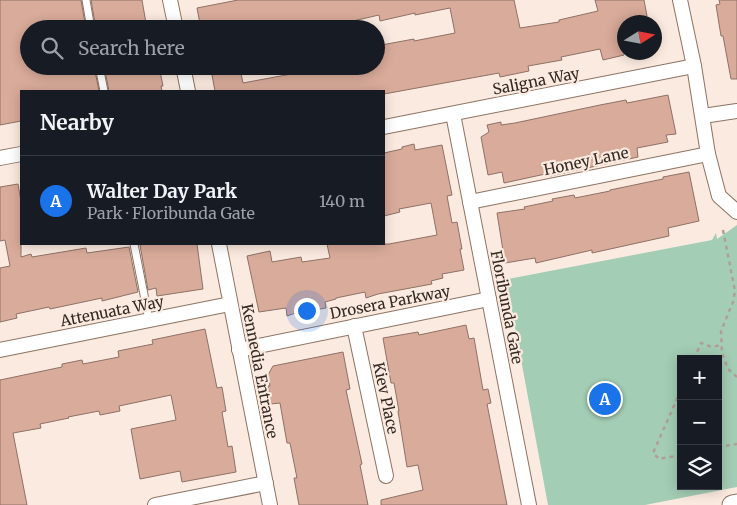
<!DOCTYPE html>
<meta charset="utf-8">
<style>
body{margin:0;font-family:Merriweather,serif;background:#20242c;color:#f1f3f6}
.controls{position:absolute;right:15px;bottom:15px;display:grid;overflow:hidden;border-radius:0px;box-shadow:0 2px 12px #0003}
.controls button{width:45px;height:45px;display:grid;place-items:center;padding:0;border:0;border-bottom:1px solid #363941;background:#171b24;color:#f1f3f6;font:25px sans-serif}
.compass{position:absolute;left:617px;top:15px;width:45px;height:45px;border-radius:50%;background:#171b24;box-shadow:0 2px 12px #0003;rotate:79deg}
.you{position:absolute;left:306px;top:310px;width:18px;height:18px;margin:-12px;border:4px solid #fff;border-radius:50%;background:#1a73e8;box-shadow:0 0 0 8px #1a73e833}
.badge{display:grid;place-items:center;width:32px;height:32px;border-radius:50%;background:#1a73e8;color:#fff;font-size:16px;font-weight:700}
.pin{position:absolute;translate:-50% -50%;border:2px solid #fff;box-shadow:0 1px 5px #0006}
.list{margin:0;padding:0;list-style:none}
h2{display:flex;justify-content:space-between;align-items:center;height:65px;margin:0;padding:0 20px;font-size:21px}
h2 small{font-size:16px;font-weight:400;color:#9ea1a6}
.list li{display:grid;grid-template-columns:32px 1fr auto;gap:15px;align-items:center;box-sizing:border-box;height:90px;padding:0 20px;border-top:1px solid #363941}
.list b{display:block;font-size:19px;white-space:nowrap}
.list p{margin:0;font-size:16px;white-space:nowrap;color:#9ea1a6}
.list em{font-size:16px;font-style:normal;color:#9ea1a6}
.icon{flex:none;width:28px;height:28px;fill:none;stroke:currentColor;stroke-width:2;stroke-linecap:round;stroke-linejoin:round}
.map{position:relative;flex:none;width:737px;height:505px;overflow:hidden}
.search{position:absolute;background:#171b24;box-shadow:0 2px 12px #0003;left:20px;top:20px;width:365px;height:55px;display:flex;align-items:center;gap:12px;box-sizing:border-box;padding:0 18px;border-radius:28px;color:#9ea1a6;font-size:19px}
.panel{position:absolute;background:#171b24;box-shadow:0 2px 12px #0003;left:20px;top:90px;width:365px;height:155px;border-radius:0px}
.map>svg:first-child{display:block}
.green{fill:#a4cdb5;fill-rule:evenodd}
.building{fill:#d9ab9a;stroke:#8e7166}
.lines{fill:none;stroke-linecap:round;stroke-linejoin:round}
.lane-casing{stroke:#8d7363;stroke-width:9}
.street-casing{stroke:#8d7363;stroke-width:16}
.secondary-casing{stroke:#8d7363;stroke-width:21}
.path{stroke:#afa097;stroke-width:2.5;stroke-dasharray:4 4;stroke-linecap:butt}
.lane{stroke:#fff;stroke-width:7}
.street{stroke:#fff;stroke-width:14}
.secondary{stroke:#fff;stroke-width:19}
.labels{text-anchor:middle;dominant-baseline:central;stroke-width:4.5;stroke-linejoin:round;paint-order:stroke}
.street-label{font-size:15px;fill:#332922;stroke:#fbeadf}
</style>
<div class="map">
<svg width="737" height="505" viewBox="0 0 737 505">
<rect width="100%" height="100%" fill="#fbeadf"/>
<path class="green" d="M737,225V487L645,505H548L507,284H509L508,279L712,240L716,233L717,239ZM681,359H718V486H681Z"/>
<g class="building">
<path d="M0,0H81L86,29H29V42L23,43L27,66H94L99,91H21V121L0,125Z"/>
<path d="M91,0H142L147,29H96Z"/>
<path d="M238,0H514L520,28L559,22V20L598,11L595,0H644L647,16L645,17L646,22H624V55L603,60L600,49L561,57L562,60L528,66L529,71L500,77L499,73L384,94V91H215L212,75L240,69L243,83L318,69V66H376V46L414,39V41L455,33L450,8L415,15V13L380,21L379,15L340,24L341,29H201L197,8Z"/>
<path d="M719,0H737V79H731L723,36H721L716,5L720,4Z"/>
<path d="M104,66H159L163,86H161L162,91H109Z"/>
<path d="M668,95L676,134L666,135L668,142L637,148L638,157L550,176V173L504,183L502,172L488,175L481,137L489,132L487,125L501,122V125L515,123L600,105L626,100L627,103Z"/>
<path d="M414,144L415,150L442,145L452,195L447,196L452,223L457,222L462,249H460L464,270L442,274L443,278L431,281L432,284L378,294L366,298L365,292L336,298V299L325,302L326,308L314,310L313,307L287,316L286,308L259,312L247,256L270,251L272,262L301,257L302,262L330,258L327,244H389L437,235L431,203L399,209L400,212L384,216V153L402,149V147Z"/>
<path d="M689,172L699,221L668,228L669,236L592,253V250L536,263L535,258L505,263L497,213L525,209L524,207L553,201L552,199L574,195L575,198L610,191V190L663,179V177Z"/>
<path d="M18,184L21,201V257L31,254L32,257L86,248L87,253L129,247L138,292L102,301V298L50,309L49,307L16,314L17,318L0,322V268L10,266L5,240L0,241V187Z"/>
<path d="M146,244H197L203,289L157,296L156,288L148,290L140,245Z"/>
<path d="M466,325L469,339L474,338L483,390L488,389L491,403L487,404L507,505H381V500L423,490L418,465L407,467L398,411H399L394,383H391L383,338L418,332L419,335Z"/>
<path d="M205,329L217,388L222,387L226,411L222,412L228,447L232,446L236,472L182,482L180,471L140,479L131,429L176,420L171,395L119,406L120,411L100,415L99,411L68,417L69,418L40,424L41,428L13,433L27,505H0V380L62,367V364L82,360L83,364L119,357L118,351L153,344L152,340Z"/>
<path d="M343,352L350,389L346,390L362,464L360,465L368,505H299L294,478H297L290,443H287L280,403L271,404L268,386H270L268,375L273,366Z"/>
</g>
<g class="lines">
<g class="lane-casing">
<g id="lane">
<path d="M86,0L91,29"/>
<path d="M99,66L104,91"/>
<path d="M134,244L149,320"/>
</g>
</g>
<g class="street-casing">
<g id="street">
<path d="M170,0L176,29"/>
<path d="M680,0L694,66L708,154L719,196L737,212"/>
<path d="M183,66L188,91"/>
<path d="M453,114L529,505"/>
<path d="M703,116L737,111"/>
<path d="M384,127L694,66"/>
<path d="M0,158L21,154"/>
<path d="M470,202L708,154"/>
<path d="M219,244L270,505"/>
<path d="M354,326L386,476"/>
<path d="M0,350L230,304"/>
<path d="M239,350L489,299"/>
<path d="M155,505L266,483"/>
</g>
</g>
<g class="secondary-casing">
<path id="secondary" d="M732,505L737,504"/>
</g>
<g class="path">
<path d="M723,230L735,291L733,302L721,331L722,353L728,369L737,377"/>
<path d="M694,359L701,343L712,347L721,345"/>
<path d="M681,390L653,453L659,459L681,455"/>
<path d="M718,447L737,444"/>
</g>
<use href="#lane" class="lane"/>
<use href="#street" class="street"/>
<use href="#secondary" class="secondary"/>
</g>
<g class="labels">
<g class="street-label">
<text transform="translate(536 81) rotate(-11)">Saligna Way</text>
<text transform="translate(586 161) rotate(-12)">Honey Lane</text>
<text transform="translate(390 302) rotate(-11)">Drosera Parkway</text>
<text transform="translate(507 307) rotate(79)">Floribunda Gate</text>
<text transform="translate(112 311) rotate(-11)">Attenuata Way</text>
<text transform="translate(260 371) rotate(79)">Kennedia Entrance</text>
<text transform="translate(386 398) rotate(78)">Kiev Place</text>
</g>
</g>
</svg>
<div class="controls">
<button>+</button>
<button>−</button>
<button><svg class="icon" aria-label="layers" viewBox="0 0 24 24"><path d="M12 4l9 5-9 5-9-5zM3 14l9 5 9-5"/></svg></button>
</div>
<svg class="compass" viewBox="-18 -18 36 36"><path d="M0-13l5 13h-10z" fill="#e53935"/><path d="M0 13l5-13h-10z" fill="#9ea1a6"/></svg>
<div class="you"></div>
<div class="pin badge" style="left:605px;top:399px">A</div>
<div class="search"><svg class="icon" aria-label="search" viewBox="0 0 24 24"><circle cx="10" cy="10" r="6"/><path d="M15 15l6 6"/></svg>Search here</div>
<section class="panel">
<h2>Nearby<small></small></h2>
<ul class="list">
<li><span class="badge">A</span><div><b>Walter Day Park</b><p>Park · Floribunda Gate</p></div><em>140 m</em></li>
</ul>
</section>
</div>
